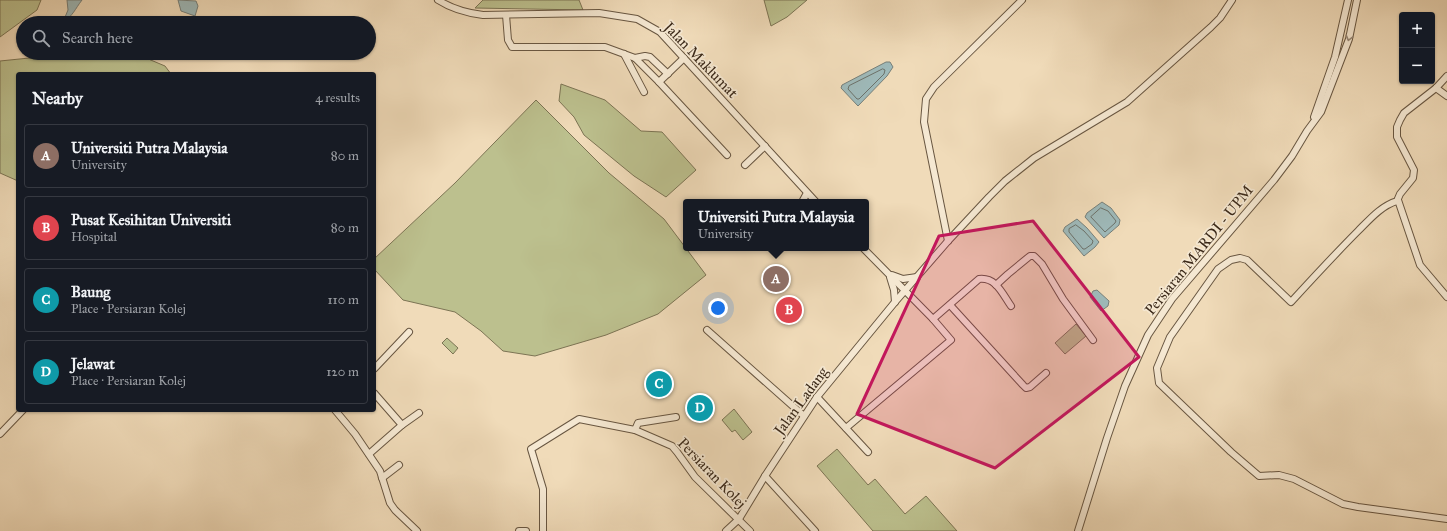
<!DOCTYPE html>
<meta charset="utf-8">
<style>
body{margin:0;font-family:"IM FELL Great Primer",serif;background:#242831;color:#f1f3f6}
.controls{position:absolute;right:12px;top:12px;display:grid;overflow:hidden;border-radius:4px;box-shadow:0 1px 3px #0004}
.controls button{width:36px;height:36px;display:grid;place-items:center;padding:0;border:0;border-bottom:1px solid #363941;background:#171b24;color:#f1f3f6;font:20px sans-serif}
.you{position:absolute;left:718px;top:308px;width:14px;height:14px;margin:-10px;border:3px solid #fff;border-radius:50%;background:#1a73e8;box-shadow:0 0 0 6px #1a73e833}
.badge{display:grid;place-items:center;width:26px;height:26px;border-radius:50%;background:#0b8043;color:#fff;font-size:13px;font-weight:700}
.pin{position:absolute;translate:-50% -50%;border:2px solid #fff;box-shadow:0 1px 4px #0006}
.popup{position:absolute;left:683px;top:199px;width:186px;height:52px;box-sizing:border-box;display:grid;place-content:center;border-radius:4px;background:#171b24;filter:drop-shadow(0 1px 3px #0005);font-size:13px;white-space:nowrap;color:#9ea1a6}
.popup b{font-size:15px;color:#f1f3f6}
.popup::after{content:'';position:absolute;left:50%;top:100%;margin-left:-8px;border:8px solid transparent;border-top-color:#171b24}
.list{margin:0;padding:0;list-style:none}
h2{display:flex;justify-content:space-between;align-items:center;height:52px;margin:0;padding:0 16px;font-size:17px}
h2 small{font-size:13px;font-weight:400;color:#9ea1a6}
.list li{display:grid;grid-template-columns:26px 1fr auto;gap:12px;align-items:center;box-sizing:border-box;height:64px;margin:0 8px 8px;padding:0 8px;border:1px solid #363941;border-radius:4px}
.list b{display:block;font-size:15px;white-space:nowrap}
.list p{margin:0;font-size:13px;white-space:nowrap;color:#9ea1a6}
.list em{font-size:13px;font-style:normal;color:#9ea1a6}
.icon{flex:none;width:22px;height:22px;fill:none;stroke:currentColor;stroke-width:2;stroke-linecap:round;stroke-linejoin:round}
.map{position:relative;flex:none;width:1447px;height:531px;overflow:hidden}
.search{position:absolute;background:#171b24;box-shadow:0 1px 3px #0004;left:16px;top:16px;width:360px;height:44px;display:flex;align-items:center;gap:10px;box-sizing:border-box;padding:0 14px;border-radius:22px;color:#9ea1a6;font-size:15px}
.panel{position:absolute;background:#171b24;box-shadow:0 1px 3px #0004;left:16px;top:72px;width:360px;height:340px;border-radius:4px}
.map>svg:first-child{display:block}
.green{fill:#bcc08e;stroke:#7c7454}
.water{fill:#9eb9b9;stroke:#767f79}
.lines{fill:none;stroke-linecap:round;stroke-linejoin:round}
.shore{stroke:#6c7169;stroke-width:1}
.minor-casing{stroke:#685641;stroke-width:8}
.minor{stroke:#f5e8d2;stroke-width:6}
.oneway{stroke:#988876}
.marked{fill:#c2185b;fill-opacity:0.2;stroke:#c2185b;stroke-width:3;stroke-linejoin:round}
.labels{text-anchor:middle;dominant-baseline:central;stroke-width:3.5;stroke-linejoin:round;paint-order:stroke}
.street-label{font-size:15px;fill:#3b2919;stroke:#f5e8d2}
</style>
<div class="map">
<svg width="1447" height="531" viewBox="0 0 1447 531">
<rect width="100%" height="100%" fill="#f0dbb9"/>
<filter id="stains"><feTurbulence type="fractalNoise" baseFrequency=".005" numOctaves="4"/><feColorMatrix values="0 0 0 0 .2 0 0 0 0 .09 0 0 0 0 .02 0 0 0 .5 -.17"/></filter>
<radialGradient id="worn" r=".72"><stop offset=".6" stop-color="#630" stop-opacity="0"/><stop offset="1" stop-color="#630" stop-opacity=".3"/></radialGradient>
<g class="green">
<path d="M0,0H41L37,10L0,37Z"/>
<path d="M483,0H579L583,10L475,8Z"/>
<path d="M764,0H807L787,17L771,26Z"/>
<path d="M78,53H134L165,66L171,74H18V181L0,173V61Z"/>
<path d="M561,84L605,100L641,131L662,132L696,170L666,197L634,176L584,135L574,117L559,101Z"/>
<path d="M536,100L609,173L664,219L706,275L658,314L606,335L535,356L503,351L481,331L455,312L403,300L374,269V259L455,183Z"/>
<path d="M1076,324L1086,336L1065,354L1055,343Z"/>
<path d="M447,338L458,348L453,354L442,343Z"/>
<path d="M734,409L752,432L743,440L735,430L732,432L722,420Z"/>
<path d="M837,449L868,485L875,479L905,514L926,496L957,531H873L817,466Z"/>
</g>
<g class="water">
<path d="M67,0H82C75,9 73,16 63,22L68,10Z"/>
<path d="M178,0L196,1L198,6L195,16L181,11Z"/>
<path d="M886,62H890L893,67L887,76L858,106L841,88L842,85Z"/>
<path d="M1102,202L1111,208L1120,220L1119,225L1104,238L1085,217L1087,213Z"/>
<path d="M1077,219L1087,228L1099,242L1095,247L1084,256L1063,231L1065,227Z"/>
<path d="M1097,290L1109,301L1108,306L1101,311L1090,297L1093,291Z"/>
</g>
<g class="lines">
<g class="shore">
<path d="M883,69L885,70L884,74L859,99H857L848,89L849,86Z"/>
<path d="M1101,208L1108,211L1116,221L1115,223L1105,232L1091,217Z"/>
<path d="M1076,225L1084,231L1093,241L1092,244L1085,249H1083L1069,232V229Z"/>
</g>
<g class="minor-casing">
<g id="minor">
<path d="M438,0C452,9 466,13 483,15L599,13L637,19L660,32L816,202"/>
<path d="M506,15L508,40L512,47H605L635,58L659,82L684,58"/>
<path d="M624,54L644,92"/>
<path d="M635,58L645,56L650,57L668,74"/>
<path d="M1447,76L1436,88L1404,113L1400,120L1397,127V137L1414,170L1413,178L1400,194L1397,201C1381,206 1370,219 1358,231C1335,254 1313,278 1291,302L1247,260L1240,258L1231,260L1218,269L1170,337L1157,368L1159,383L1231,452L1259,476L1279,475L1294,479L1343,504L1358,507L1447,519"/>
<path d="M659,82L727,155"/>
<path d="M1436,88L1447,96"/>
<path d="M1314,117L1335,57L1348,0"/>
<path d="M745,165L765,146"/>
<path d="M1398,200L1420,265L1447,297"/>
<path d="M802,202L807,193"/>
<path d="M948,241L924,122L926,99L934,87L1022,0"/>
<path d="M892,275L903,279L917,277"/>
<path d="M890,277L894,290L895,302"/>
<path d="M996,285L1008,274L1030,256H1034L1042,264L1063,299L1093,340"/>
<path d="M950,305L1023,385L1026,388L1030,387L1046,373"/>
<path d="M933,319L979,279C996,277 1002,293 1011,306"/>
<path d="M707,330L804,416"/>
<path d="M374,369L409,332"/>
<path d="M374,393L402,425"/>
<path d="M817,397L868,452"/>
<path d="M335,410L355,434L380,471L390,503L395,510L417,531"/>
<path d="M846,428L951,340L933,319L863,248"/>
<path d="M635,430L638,423L676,417"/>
<path d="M0,434L23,410"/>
<path d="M369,454L402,425L419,413"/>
<path d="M765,476L815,531"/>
<path d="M382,478L399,465"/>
<path d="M519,531H526"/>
<path d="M543,531V489L531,449L579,419L635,430L672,446L677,452L695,477L750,531"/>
<path d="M726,531L739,519L765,476L817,397L895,302L948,241L989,197L1005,181L1034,158L1127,102L1211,27L1220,18L1232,0"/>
<path d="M1078,531L1107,438L1125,386L1148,335L1172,299L1274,180L1292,156L1307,131L1321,112L1349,39L1357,0"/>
</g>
</g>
<use href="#minor" class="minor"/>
</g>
<defs><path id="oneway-chevron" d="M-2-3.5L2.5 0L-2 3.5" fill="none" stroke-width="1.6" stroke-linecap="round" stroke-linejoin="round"/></defs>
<use class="oneway" href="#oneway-chevron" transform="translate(1349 38) rotate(105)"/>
<path class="marked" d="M1033,221L1139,357L995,468L857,414L939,236Z"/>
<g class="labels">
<g class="street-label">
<text transform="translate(701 60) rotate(46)">Jalan Maklumat</text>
<text transform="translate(1199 250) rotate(-51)">Persiaran MARDI - UPM</text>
<text transform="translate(801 401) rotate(-54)">Jalan Ladang</text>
<text transform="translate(712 473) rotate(46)">Persiaran Kolej</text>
</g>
</g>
<rect width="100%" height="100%" filter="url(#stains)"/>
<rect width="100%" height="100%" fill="url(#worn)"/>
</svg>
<div class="controls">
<button>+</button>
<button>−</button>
</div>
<div class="you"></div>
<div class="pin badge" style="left:776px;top:279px;background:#8d6e63">A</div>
<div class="popup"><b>Universiti Putra Malaysia</b>University</div>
<div class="pin badge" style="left:789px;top:310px;background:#e0444e">B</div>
<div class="pin badge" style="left:659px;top:384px;background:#0f9aa8">C</div>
<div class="pin badge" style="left:700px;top:408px;background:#0f9aa8">D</div>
<div class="search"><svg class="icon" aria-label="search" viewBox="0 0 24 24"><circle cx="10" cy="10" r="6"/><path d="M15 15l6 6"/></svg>Search here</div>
<section class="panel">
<h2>Nearby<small>4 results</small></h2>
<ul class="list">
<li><span class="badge" style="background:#8d6e63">A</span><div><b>Universiti Putra Malaysia</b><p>University</p></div><em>80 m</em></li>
<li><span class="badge" style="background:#e0444e">B</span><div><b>Pusat Kesihitan Universiti</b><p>Hospital</p></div><em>80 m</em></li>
<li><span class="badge" style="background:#0f9aa8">C</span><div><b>Baung</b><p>Place · Persiaran Kolej</p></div><em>110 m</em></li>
<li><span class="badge" style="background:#0f9aa8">D</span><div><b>Jelawat</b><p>Place · Persiaran Kolej</p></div><em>120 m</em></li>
</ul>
</section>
</div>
